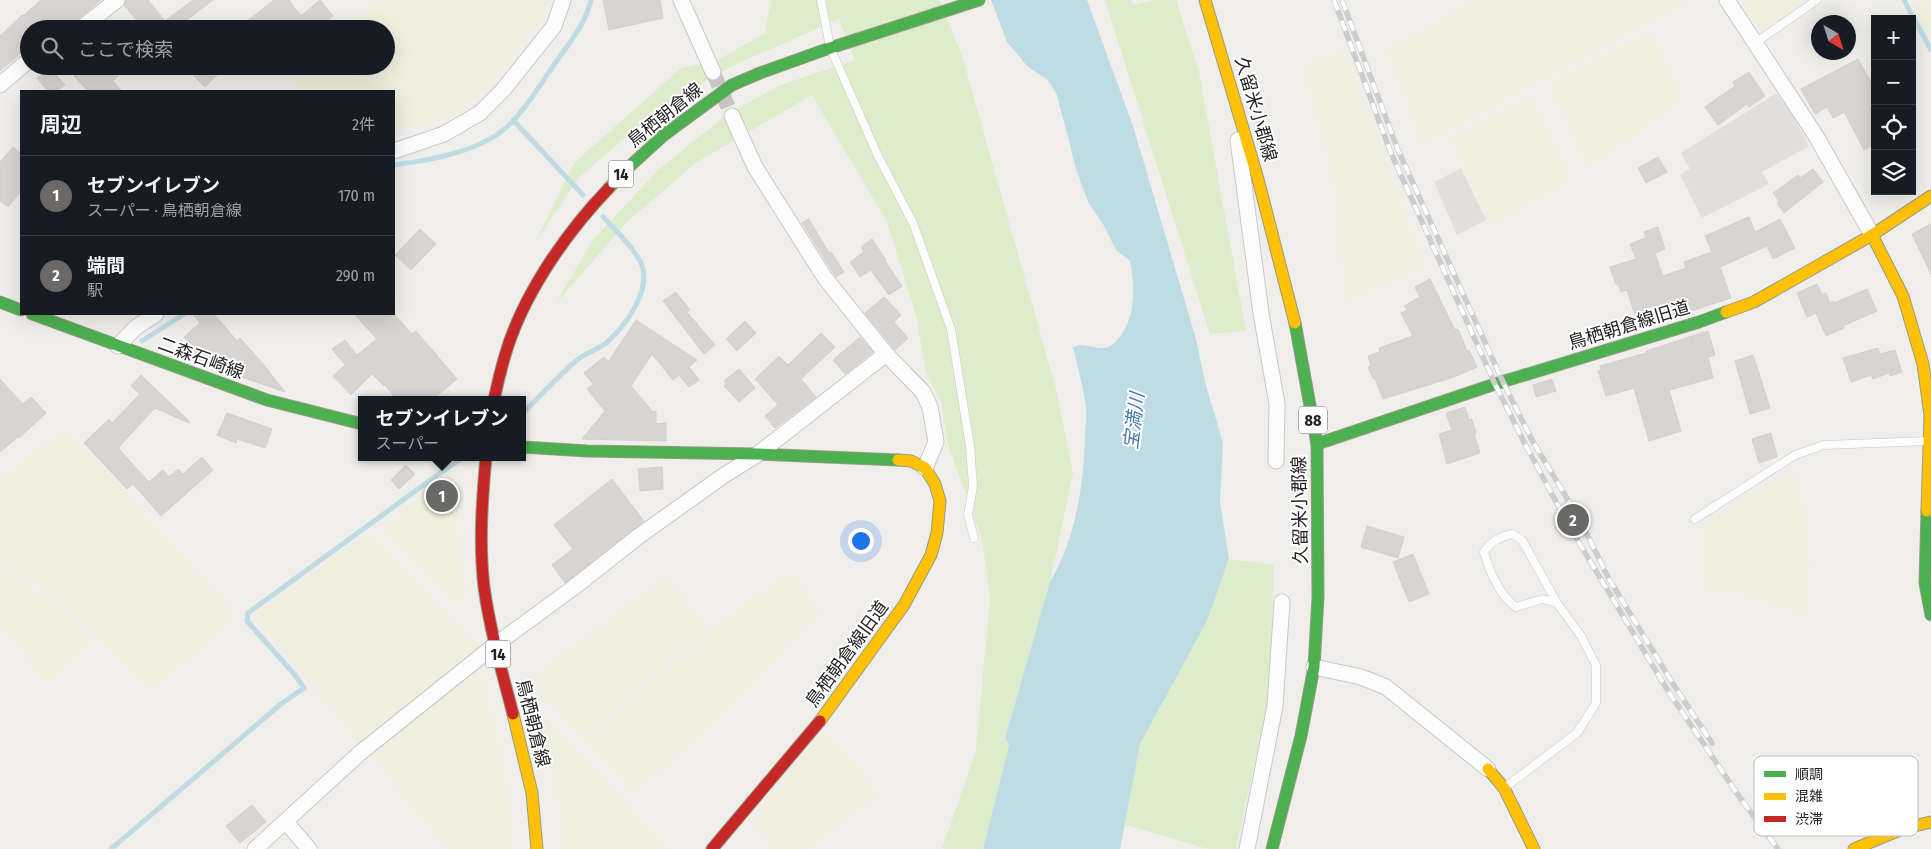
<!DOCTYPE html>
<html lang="ja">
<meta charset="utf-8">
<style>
body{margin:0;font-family:"Fira Sans Condensed","Noto Sans JP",sans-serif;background:#20242c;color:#f1f3f6}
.controls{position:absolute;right:15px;top:15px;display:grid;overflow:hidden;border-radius:0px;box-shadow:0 5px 20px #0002}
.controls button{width:45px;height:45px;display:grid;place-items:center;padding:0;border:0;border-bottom:1px solid #363941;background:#171b24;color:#f1f3f6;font:25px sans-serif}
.compass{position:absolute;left:1811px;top:15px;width:45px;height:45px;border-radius:50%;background:#171b24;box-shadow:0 5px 20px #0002;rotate:141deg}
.you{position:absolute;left:860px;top:540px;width:18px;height:18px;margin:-12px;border:4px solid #fff;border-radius:50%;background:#1a73e8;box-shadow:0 0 0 8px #1a73e833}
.badge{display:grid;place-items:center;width:32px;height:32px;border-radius:50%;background:#6a6968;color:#fff;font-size:16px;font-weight:700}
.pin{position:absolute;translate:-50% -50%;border:2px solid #fff;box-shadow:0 1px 5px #0006}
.popup{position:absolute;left:358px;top:396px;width:168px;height:65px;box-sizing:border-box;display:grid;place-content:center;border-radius:0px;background:#171b24;filter:drop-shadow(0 1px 4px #0005);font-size:16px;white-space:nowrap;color:#9ea1a6}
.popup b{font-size:19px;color:#f1f3f6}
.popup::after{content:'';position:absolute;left:50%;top:100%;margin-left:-10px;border:10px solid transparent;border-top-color:#171b24}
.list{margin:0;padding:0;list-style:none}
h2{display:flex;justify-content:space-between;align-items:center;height:65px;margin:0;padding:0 20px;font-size:21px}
h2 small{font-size:16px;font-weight:400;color:#9ea1a6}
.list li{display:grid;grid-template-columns:32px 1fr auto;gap:15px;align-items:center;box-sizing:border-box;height:80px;padding:0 20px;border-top:1px solid #363941}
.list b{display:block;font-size:19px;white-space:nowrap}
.list p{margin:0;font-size:16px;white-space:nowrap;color:#9ea1a6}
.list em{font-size:16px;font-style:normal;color:#9ea1a6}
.icon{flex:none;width:28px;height:28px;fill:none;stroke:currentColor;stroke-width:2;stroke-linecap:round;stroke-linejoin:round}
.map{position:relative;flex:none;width:1931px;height:849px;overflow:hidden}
.search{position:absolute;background:#171b24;box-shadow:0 5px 20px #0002;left:20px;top:20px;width:375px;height:55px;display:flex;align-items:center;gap:12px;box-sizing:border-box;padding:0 18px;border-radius:28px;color:#9ea1a6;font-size:19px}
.panel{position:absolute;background:#171b24;box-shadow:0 5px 20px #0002;left:20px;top:90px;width:375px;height:225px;border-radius:0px}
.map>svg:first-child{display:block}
.farmland{fill:#efefdf}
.grass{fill:#ddeccb}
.parking{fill:#e0dfde}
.water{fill:#bfdbe3}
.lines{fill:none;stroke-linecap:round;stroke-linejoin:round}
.stream{stroke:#bfdbe3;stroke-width:5}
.building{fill:#d7d4d2;stroke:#d3d0cc}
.street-tunnel{stroke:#c7c5c3;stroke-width:15;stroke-dasharray:15 8;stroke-linecap:butt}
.lane-casing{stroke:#c9c8c7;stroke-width:9}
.street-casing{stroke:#c9c8c7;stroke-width:17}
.fast-casing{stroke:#999a82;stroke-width:13}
.slow-casing{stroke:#999a82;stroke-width:13}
.jam-casing{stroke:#999a82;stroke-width:13}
.lane{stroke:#fdfcfc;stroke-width:8}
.street{stroke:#fdfcfc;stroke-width:15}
.fast{stroke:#4caf50;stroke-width:11}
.slow{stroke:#ffc107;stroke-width:11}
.jam{stroke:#c62828;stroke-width:11}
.rail-casing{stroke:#ccc;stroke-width:5.5}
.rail{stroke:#fff;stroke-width:4;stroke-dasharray:11;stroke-linecap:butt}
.labels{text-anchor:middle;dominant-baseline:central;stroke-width:4;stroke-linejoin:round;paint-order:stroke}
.shield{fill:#fff;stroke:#646464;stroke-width:1}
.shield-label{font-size:16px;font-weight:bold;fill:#222}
.street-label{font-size:18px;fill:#222;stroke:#fff}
.water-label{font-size:19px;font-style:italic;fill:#4a7aab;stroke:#fff}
.key{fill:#fff;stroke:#bdbdbd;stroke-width:1}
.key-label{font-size:14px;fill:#222}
</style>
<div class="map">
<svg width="1931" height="849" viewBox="0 0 1931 849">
<rect width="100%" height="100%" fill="#f0eeeb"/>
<g class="farmland">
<path d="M378,0H547L541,20L483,93L449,118L425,126L394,130V91H296L294,66H386V29H342Z"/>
<path d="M1477,0H1692L1422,144L1387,49Z"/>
<path d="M1741,0H1806L1761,32Z"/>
<path d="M1924,0H1931V43L1912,7Z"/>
<path d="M1651,31L1683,100L1588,168L1549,84Z"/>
<path d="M1343,52L1346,54L1424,266L1345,303L1335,188L1304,65Z"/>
<path d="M1531,95L1571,180L1491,226L1451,138Z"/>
<path d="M65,428L234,612L221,632L149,690L100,638L47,593L0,560V480Z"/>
<path d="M1794,469L1808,528L1811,564L1807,614L1748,596L1704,588L1703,524Z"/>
<path d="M455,470L461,479L457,522L465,598L455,605L382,529Z"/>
<path d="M371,535L482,650L362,744L253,617L342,551Z"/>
<path d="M0,566L44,597L94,639L47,683L0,624Z"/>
<path d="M789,572L822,609L737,700L699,738L634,793L584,739L736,611Z"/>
<path d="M667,576L709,628L581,737L529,679Z"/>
<path d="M479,662L502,755L513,831V849H449L414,811L370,751Z"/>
<path d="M541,712L668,849H561L562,822Z"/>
<path d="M825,730L880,795L806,849H773L752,821Z"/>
</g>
<g class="grass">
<path d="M771,0H940L963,59L1056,389L1073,473L1050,582L1005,737L1009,744L983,849H942L976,750L990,598L982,539L948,445L941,401L926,373L916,315L887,222L812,95L697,162L626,223L556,303L593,240L658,170L725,116L778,86L855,60L839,19L732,66L654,114L579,177L535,243L574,163L681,68L718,60L765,33Z"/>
<path d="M1105,0H1131L1133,5L1154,0H1176L1199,72L1246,331L1210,334Z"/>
<path d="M1229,559L1274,565L1270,691L1236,849H1208L1123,824L1140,744L1207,621Z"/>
</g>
<g class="parking">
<path d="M1777,93L1793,116L1809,146L1762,172L1769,184L1702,218L1680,175L1690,169L1681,153Z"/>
<path d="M1461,168L1486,220L1457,235L1434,182Z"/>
</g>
<path class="water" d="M991,0H1087L1133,126L1196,339L1205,382L1223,443L1220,502L1229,559L1207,621L1140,744L1120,849H983L1009,745L1005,738L1050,582C1076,538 1084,484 1085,434C1086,423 1087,411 1085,400C1082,382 1077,365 1073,347C1084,342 1093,349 1104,348C1109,348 1114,344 1117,340C1136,320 1135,287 1130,261L1116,250L1103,224L1088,202L1076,169L1057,95L1048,80L1028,67L1007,42Z"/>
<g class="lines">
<g class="stream">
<path d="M1904,0L1931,50"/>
<path d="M513,120L583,195"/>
<path d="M394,165C430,160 480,152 508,126C526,109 539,86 554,65C569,43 584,27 591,0"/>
<path d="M142,341L184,314"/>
<path d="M522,414C540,396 557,377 576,361C585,353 597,350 606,343C626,326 654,287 640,261C631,244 615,230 603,217"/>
<path d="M111,849L281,704L304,688L295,675L247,621L248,613L440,473L464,457"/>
</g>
</g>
<g class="building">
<path d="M41,0H101L65,29H29V46L0,71V36L22,15L23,16Z"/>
<path d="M126,0H148L165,21L193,0H213L175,29H144L124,5Z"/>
<path d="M274,0H289L301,16L320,0L333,16L317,29H237Z"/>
<path d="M603,0H660L663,18L609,30Z"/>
<path d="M1858,59L1875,89V144L1864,150L1844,112L1833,118L1827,107L1815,114L1801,89Z"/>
<path d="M85,66H111L119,75L113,81L122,91H88L74,76Z"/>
<path d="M184,66H226L205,87Z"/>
<path d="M50,68L65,85L57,91H48L37,78Z"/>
<path d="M1749,72L1765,96L1749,107L1747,104L1718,125L1705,107L1735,86L1733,82Z"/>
<path d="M13,147L21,154V191L8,207L0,201V162Z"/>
<path d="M1658,157L1667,172L1646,183L1638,168Z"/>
<path d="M1813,169L1823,182L1784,213L1777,203L1779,201L1773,193L1798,175L1800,178Z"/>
<path d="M1749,217L1755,232L1780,219L1795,248L1773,259L1767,246L1720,267L1731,298L1639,328L1627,290L1621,292L1618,284L1616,285L1610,267L1636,259L1630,244L1646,238L1644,232L1658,227L1665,249L1655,253L1663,276L1686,268L1684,262L1712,252L1705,236Z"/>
<path d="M809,219L829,253L831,252L844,272L836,277L802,223Z"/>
<path d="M1931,224V274L1912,234Z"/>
<path d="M420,229L436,244L411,270L395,255Z"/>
<path d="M872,239L886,260L885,261L902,286L889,295L871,270L860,277L850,262L864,252L861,247Z"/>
<path d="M1430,279L1455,330L1458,329L1467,351L1469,350L1477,367L1454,377L1383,399L1375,378L1373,379L1368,367L1371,366L1368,356L1380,352L1379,348L1413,336L1401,313L1407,310L1404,306L1420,297L1415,287Z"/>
<path d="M1817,284L1822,294L1826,293L1830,303L1833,301L1834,303L1867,289L1877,311L1843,326L1844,328L1826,336L1816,313L1807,317L1797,293Z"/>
<path d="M676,292L690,310L687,312L715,345L704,354L663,301Z"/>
<path d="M884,297L901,315L894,322L908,338L895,350L865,313Z"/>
<path d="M193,314H214L237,341L240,338L259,359L285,392L198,362L188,350L192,347L184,337L200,323Z"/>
<path d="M354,314H394L412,334L416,331L457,379L432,400H397L385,385L384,386L372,374L351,395L333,376L345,365L332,349L345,340L357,355L377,339Z"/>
<path d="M636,320L697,360L689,367L699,380L689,387L679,375L673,380L652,354L631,386L653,412L656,411V424L666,423V441L582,439L605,411L587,389L593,384L584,373L604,357L608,362Z"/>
<path d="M745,321L756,333L737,351L726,339Z"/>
<path d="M1708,331L1715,355L1708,357L1713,378L1669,390L1681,431L1649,441L1634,388L1606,396L1598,371L1601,370L1600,366L1646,353V351Z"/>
<path d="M821,333L835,347L801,379L816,397L775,428L765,416L778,405L755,379L779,356L788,365Z"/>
<path d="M860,337L873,352L845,374L833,360Z"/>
<path d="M1878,348L1880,354L1895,350L1902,372L1890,376L1889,373L1873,379L1871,375L1851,382L1843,358Z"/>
<path d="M1753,355L1770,408L1750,414L1735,361Z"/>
<path d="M739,369L755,388L739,402L724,386L726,384L724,381Z"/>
<path d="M141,375L189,421V423L155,408L118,448L149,482L163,470L169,477L178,469L183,474L202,457L213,470L161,516L133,484L127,489L84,443L109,419L112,423L140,394L131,386Z"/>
<path d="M0,379L23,404L31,397L46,413L19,438L18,437L0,452Z"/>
<path d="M1552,379L1556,391L1536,397L1533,385Z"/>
<path d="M1465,407L1469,420L1472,419L1476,433L1474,434L1480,453L1447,464L1439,434L1452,430L1446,413Z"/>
<path d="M227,413L272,429L265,448L237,439L236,443L217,435Z"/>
<path d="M1771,433L1777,457L1759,463L1752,439Z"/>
<path d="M406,465L415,474L399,489L391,480Z"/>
<path d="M662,467L663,489L640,491L638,469Z"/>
<path d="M612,479L644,521L565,583L552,565L573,549L554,525Z"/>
<path d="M1367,526L1404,537L1398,558L1361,547Z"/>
<path d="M1413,554L1429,594L1409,602L1393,562Z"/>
<path d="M252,805L266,822L240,843L226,826Z"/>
</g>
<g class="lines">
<path class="street-tunnel" d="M713,72L732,116"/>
<g class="lane-casing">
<g id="lane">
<path d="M821,0L830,47L878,156L913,223L951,329L970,446L973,486L968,515L974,538"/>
<path d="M1755,43L1817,0"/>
<path d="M1695,519L1795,455L1824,445L1928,441"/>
<path d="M1504,788L1577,733L1596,703V665L1581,636L1557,603L1522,540L1512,534C1499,537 1491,541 1484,552C1489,571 1500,596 1516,607L1543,599L1557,603"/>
</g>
</g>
<g class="street-casing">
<g id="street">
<path d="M681,0L713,72"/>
<path d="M1727,0L1816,136L1872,235"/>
<path d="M80,29L117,0"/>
<path d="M0,85L29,60"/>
<path d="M732,116L755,167L825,278L886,354L923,392L930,407L936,442L925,468"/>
<path d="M1238,140L1261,313L1277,404L1276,461"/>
<path d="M394,151L444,134L480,113L503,90L554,26L563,0"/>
<path d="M118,346L135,328L156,314"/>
<path d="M1314,667L1361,677L1386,687L1488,769"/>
<path d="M286,822L309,849"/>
<path d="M255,849L360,753L495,645L573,588L639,536L723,476L758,454L886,354"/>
<path d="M1247,849L1275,706L1282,602"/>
</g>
</g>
<g class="fast-casing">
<g id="fast">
<path d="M609,188L630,166L664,135L732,85L760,73L827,49L979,0"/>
<path d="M0,302L21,310"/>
<path d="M32,314L267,400L362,424"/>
<path d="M1317,444L1495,384L1699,322L1726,312"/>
<path d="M522,447L587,451L758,454L898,460"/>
<path d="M1927,511L1925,583L1931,615"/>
<path d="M1272,849L1301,736L1314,667L1318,597L1317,444L1295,323"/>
</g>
</g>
<g class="slow-casing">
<g id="slow">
<path d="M1205,0L1258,179L1295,323"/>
<path d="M1872,235L1903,296L1923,364L1930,415L1927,511"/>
<path d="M1726,312L1754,302L1872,235L1931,196"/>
<path d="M513,714L532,793L537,849"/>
<path d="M820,721L904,605L931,555L937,533L940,501L935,484L925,468L911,461L898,460"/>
<path d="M1488,769L1504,788L1534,849"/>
<path d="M1854,849L1905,828L1931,822"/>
</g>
</g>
<g class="jam-casing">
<g id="jam">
<path d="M494,400C497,386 500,373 504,359C521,297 565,234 609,188"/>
<path d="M486,457C482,500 479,544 484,587C490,630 502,672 513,714"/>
<path d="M712,849L820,721"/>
</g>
</g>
<use href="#lane" class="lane"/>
<use href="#street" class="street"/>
<use href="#fast" class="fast"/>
<use href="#slow" class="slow"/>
<use href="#jam" class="jam"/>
<g class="rail-casing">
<g id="rail">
<path d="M1334,0L1391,153L1495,384L1524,442L1569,526L1668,691L1738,795L1778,849"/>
<path d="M1342,0L1398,150L1503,382L1532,440L1580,520L1609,579L1675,687L1712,743"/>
</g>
</g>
<use href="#rail" class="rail"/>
</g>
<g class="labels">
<g class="shield">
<rect x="608.5" y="160.5" width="25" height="27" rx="4"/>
<rect x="1299" y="406.5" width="28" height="27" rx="4"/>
<rect x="485.5" y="640.5" width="25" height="27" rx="4"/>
</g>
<g class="shield-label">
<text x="621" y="174">14</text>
<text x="1313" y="420">88</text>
<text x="498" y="654">14</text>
</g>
<g class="street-label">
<text transform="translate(1256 109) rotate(74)">久留米小郡線</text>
<text transform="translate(665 115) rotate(-39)">鳥栖朝倉線</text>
<text transform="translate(1629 325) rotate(-17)">鳥栖朝倉線旧道</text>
<text transform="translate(201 358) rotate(20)">二森石崎線</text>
<text transform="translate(1300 510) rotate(-91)">久留米小郡線</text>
<text transform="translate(847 654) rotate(-54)">鳥栖朝倉線旧道</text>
<text transform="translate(533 723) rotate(76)">鳥栖朝倉線</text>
</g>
<g class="water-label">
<text transform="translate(1134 421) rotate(-83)">宝満川</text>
</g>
</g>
<rect x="1754" y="756" width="164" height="80" rx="8" class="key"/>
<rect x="1764" y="771" width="22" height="6" fill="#4caf50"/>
<rect x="1764" y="793" width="22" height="7" fill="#ffc107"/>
<rect x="1764" y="816" width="22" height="6" fill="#c62828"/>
<g class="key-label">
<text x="1795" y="779">順調</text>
<text x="1795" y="801">混雑</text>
<text x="1795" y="824">渋滞</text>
</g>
</svg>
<div class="controls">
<button>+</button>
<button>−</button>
<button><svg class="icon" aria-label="locate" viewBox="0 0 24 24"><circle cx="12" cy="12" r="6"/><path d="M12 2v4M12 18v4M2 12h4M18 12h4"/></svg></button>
<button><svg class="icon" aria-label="layers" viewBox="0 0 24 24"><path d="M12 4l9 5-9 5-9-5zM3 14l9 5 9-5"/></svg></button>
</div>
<svg class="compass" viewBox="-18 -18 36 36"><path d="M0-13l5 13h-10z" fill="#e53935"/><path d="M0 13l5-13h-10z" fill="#9ea1a6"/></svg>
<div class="you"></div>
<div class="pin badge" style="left:442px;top:496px">1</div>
<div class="popup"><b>セブンイレブン</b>スーパー</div>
<div class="pin badge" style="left:1573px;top:520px">2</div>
<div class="search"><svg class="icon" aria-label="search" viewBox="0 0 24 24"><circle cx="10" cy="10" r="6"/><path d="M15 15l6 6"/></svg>ここで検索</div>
<section class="panel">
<h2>周辺<small>2件</small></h2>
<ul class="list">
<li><span class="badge">1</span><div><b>セブンイレブン</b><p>スーパー · 鳥栖朝倉線</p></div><em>170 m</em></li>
<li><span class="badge">2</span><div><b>端間</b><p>駅</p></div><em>290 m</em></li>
</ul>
</section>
</div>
